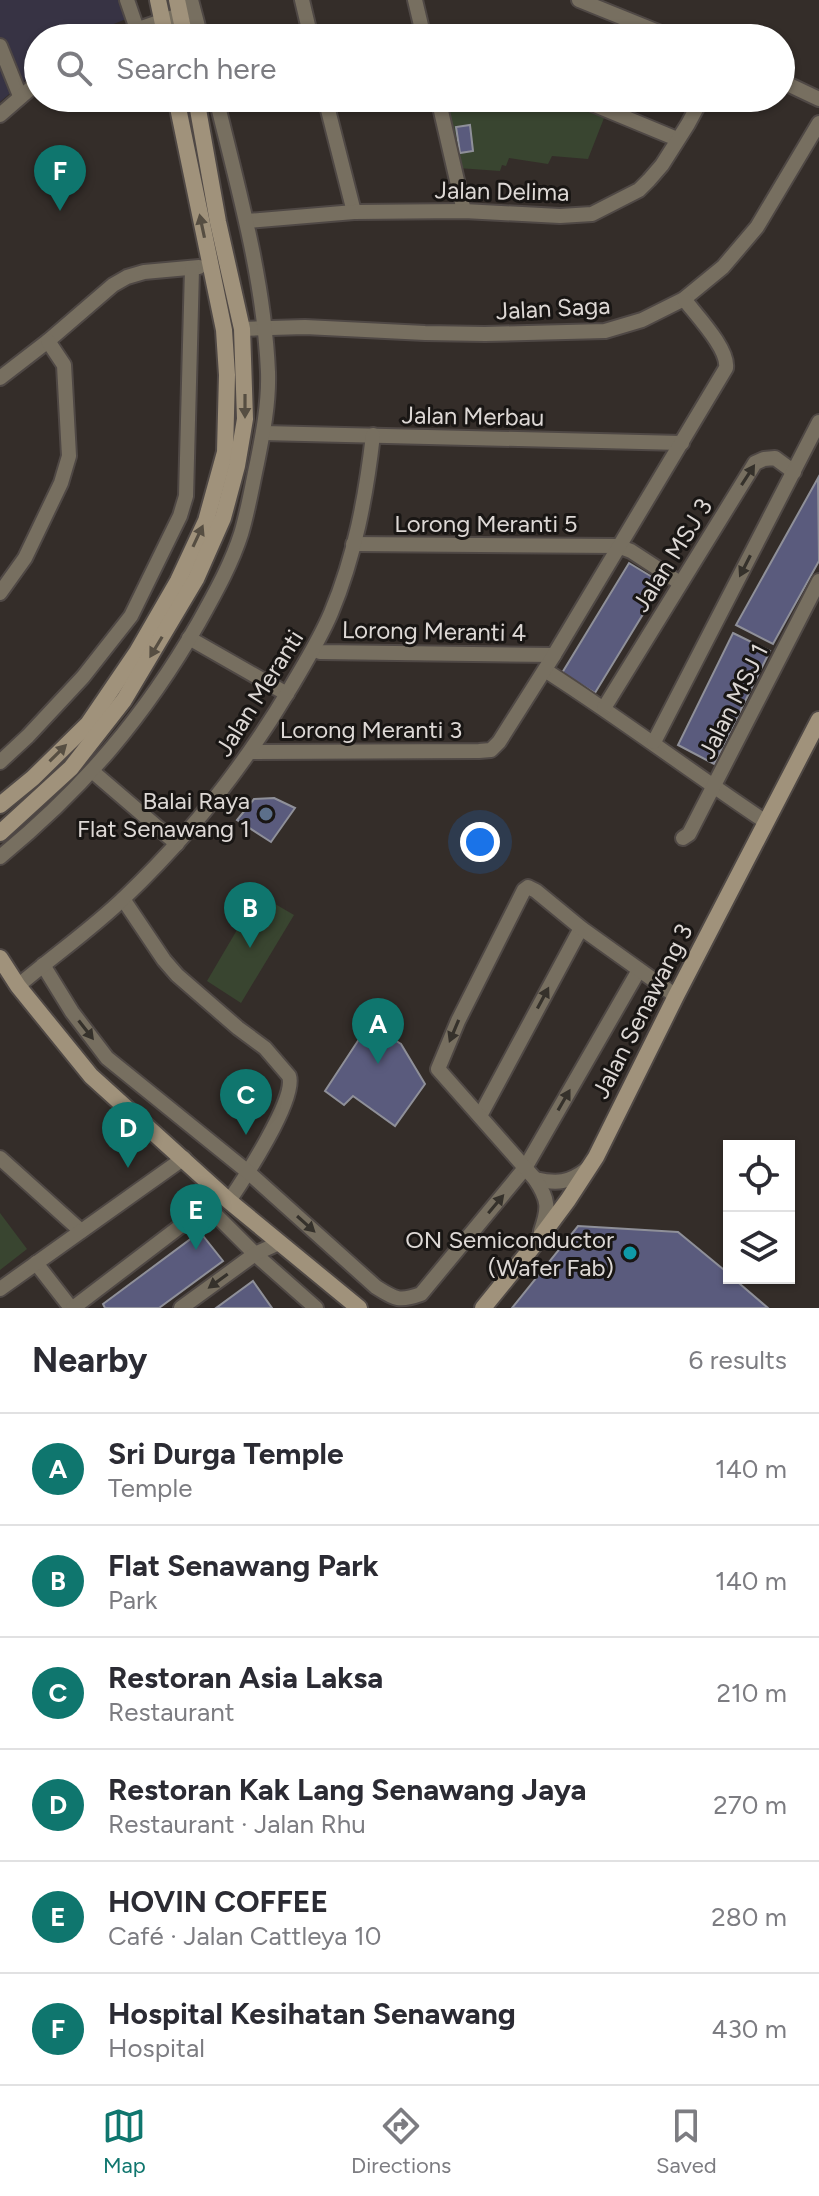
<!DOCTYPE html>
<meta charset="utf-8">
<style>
body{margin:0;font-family:Figtree,sans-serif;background:#f2f2f3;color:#2b2b33}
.controls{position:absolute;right:24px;bottom:24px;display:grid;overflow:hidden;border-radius:0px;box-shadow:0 2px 6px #0004}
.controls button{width:72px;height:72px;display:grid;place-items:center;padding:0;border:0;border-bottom:2px solid #e1e1e2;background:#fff;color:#2b2b33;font:40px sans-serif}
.you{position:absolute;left:480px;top:842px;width:28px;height:28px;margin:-20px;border:6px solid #fff;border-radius:50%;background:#1a73e8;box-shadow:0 0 0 12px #1a73e833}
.badge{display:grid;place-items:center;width:52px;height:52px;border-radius:50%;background:#0f766e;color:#fff;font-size:26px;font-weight:700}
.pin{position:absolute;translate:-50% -66px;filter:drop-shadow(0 2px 4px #0008)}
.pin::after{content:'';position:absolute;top:42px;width:28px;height:24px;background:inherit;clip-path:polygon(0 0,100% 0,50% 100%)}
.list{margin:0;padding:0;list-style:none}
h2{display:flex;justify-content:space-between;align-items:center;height:104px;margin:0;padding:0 32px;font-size:34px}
h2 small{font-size:26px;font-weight:400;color:#7c7c81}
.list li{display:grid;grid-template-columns:52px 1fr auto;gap:24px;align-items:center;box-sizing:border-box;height:112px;padding:0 32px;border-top:2px solid #e1e1e2}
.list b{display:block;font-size:30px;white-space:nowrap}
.list p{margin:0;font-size:26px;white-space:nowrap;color:#7c7c81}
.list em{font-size:26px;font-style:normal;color:#7c7c81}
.icon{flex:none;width:44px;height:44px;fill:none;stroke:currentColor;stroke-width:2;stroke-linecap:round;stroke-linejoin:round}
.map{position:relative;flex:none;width:819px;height:1308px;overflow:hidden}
.search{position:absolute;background:#fff;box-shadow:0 2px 6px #0004;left:24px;right:24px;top:24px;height:88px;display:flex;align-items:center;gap:20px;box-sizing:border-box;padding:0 28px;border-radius:44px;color:#7c7c81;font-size:30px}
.sheet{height:776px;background:#fff}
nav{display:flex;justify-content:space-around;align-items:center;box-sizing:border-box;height:112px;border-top:2px solid #e1e1e2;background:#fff;font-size:22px;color:#7c7c81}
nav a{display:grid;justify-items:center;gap:4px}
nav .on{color:#0f766e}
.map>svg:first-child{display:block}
.commercial{fill:#373344}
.green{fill:#394530}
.building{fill:#5a5b7d;stroke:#8f9099;stroke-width:2}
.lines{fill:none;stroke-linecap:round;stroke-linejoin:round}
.street-casing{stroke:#4f4845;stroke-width:18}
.secondary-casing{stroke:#4f4845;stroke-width:20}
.street{stroke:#776f60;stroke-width:14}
.secondary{stroke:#a0927b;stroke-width:16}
.oneway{fill:#564e42}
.oneway2{fill:#35312b}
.service-dot{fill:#5c6f8a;stroke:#191614;stroke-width:3}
.culture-dot{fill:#0f9aa8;stroke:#191614;stroke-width:3}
.labels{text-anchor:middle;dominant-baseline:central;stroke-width:6;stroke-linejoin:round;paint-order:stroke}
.street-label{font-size:24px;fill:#ddd8d5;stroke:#191614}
.poi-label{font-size:24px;fill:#ddd8d5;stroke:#191614;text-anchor:end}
</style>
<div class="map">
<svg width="819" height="1308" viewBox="0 0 819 1308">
<rect width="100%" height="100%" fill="#342d29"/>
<path class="commercial" d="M0,0H133L136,15L79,38H38V69L0,102Z"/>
<g class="green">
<path d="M441,98H555L604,118L588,159L552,156L548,164L509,158L506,166L502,165L500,171L458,168Z"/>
<path d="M258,894L294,915L241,1003L207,981Z"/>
<path d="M0,1213L27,1249L0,1270Z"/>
</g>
<g class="building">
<path d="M470,125L473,151L460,153L456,127Z"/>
<path d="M818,478L819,561L773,644L736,625Z"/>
<path d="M629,563L662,583L595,693L562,673Z"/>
<path d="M733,633L770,651L714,764L678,745Z"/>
<path d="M274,798L295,808L271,842L237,820L254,799Z"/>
<path d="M369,1024L401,1044L425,1084L395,1126L353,1096L344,1105L325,1091Z"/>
<path d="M578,1226L678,1232L729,1274V1278H733L768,1308H512Z"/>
<path d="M200,1232L223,1261L159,1308H105L103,1304Z"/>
<path d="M253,1281L272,1308H216Z"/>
</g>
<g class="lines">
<g class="street-casing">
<g id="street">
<path d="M127,0L137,29"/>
<path d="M191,0L201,38"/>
<path d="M302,0L311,38"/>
<path d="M415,0L424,38"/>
<path d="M579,0L673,38"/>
<path d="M112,38L173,17"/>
<path d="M0,46L20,96"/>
<path d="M781,81L819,99"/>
<path d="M325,98L354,212"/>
<path d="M438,98L464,211"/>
<path d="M578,98L677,139"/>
<path d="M0,115L38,82"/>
<path d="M247,221L354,212L464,211L560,216L592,214L639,190L649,180L662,165L688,124L702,98"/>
<path d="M242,329L305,327L425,333L485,334L605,331L642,320L684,299L723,267L757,227L819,123"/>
<path d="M0,378L48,341L113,285L127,277L144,272L199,267"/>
<path d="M263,433L682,443"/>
<path d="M353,544L618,546L631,551L680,583"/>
<path d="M0,593L25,558L61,483L69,456L64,365L48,341"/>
<path d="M189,638L287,694"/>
<path d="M314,649L320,652L554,655"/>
<path d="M551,674C624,721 694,774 766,822"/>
<path d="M604,708L755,463L764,459L775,458L794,472"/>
<path d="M654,742L819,422"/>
<path d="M251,752L479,751L491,750L499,742L554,655L726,368C729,349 696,315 684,299"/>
<path d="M0,762L28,736L83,677L131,616L180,516L186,496L192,269"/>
<path d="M92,771L177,844"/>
<path d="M683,838L689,834L819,581"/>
<path d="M0,857C84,788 145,716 199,622C215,593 231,565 241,534C248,511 252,486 257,463C263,433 269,403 268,372C264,279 238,188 216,98"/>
<path d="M123,899L164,960L177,975L238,1028L265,1048L289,1076C297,1098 244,1179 229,1201"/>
<path d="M43,965L72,1012L107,1058L248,1172L376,1287C395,1299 399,1302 421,1294L525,1168L639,970"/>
<path d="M18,986C53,956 92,929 125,897C191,834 245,765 291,687C305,663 320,639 331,613C355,556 366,496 373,435"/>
<path d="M480,1116L581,928"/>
<path d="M0,1158L81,1231"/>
<path d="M535,1179C557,1184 569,1183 587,1169"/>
<path d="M541,1231C549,1208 549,1200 535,1179L438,1069L458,1021L524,890L528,887L536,891L581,928L676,996"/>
<path d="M36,1263L71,1308"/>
<path d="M0,1289L184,1158"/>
<path d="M73,1308L199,1212L206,1209L215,1214L255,1254L316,1308"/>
<path d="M181,1308L255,1254L279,1243"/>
</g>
</g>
<g class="secondary-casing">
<g id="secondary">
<path d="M158,0L166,38"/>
<path d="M177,0L185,38"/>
<path d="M0,805L33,778L88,724L137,652L178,581L206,521L225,452L227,375L224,330L176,98"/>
<path d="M0,833L71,768L124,700L196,579L223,518L237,466L245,419L242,329L218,222L196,98"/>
<path d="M0,958L18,986L91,1076L229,1201L359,1308"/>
<path d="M483,1308L539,1239L568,1200L596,1157L676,996L819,720"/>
</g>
</g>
<use href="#street" class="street"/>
<use href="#secondary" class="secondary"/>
</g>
<defs><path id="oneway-solid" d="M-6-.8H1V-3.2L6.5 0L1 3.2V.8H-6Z" transform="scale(2)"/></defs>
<g class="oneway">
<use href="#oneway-solid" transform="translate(202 226) rotate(-102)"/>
<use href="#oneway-solid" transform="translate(245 406) rotate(90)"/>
<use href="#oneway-solid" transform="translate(198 536) rotate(-65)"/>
<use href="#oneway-solid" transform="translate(156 647) rotate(121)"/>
<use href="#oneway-solid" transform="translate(58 753) rotate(-45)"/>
</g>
<g class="oneway2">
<use href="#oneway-solid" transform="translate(748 475) rotate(-57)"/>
<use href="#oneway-solid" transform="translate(745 566) rotate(117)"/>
<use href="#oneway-solid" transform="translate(543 998) rotate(-62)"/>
<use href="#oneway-solid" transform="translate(86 1030) rotate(52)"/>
<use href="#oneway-solid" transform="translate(454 1031) rotate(113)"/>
<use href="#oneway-solid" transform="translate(564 1100) rotate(-60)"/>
<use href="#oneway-solid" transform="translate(496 1204) rotate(-50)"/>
<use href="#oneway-solid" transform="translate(306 1224) rotate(42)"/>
<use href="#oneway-solid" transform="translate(218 1281) rotate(144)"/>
</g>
<circle class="service-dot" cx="266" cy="814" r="8"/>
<circle class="culture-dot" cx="630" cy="1253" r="8"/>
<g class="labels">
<g class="street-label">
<text transform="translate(502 191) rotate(1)">Jalan Delima</text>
<text transform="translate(553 308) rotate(-3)">Jalan Saga</text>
<text transform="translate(473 416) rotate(1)">Jalan Merbau</text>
<text x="486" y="523">Lorong Meranti 5</text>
<text transform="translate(672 555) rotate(-58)">Jalan MSJ 3</text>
<text transform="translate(434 631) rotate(1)">Lorong Meranti 4</text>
<text transform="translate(259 693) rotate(-58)">Jalan Meranti</text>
<text transform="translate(733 701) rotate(-63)">Jalan MSJ 1</text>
<text x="371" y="729">Lorong Meranti 3</text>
<text transform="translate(642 1011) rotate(-63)">Jalan Senawang 3</text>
</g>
<g class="poi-label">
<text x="250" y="800">Balai Raya<tspan x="250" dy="28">Flat Senawang 1</tspan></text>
<text x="614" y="1239">ON Semiconductor<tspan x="614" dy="28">(Wafer Fab)</tspan></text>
</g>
</g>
</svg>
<div class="controls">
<button><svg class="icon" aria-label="locate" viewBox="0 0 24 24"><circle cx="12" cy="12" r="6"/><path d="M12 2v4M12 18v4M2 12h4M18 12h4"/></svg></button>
<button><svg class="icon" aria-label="layers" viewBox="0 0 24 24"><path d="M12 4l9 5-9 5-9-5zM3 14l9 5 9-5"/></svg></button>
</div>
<div class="you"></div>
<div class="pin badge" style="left:378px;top:1064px">A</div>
<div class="pin badge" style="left:250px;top:948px">B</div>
<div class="pin badge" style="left:246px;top:1135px">C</div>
<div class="pin badge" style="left:128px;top:1168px">D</div>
<div class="pin badge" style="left:196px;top:1250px">E</div>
<div class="pin badge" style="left:60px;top:211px">F</div>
<div class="search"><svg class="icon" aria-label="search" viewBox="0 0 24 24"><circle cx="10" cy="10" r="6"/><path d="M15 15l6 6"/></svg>Search here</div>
</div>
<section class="sheet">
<h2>Nearby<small>6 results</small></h2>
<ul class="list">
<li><span class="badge">A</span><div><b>Sri Durga Temple</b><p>Temple</p></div><em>140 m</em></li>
<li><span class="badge">B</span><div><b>Flat Senawang Park</b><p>Park</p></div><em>140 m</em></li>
<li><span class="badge">C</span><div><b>Restoran Asia Laksa</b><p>Restaurant</p></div><em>210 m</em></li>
<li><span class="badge">D</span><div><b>Restoran Kak Lang Senawang Jaya</b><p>Restaurant · Jalan Rhu</p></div><em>270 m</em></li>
<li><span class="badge">E</span><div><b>HOVIN COFFEE</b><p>Café · Jalan Cattleya 10</p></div><em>280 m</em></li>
<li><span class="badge">F</span><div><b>Hospital Kesihatan Senawang</b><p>Hospital</p></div><em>430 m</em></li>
</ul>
</section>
<nav>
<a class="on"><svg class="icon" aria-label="map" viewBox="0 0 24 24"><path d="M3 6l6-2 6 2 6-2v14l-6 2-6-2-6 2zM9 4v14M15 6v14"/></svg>Map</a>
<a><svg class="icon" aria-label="directions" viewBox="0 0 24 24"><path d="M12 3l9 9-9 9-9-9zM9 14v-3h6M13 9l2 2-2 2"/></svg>Directions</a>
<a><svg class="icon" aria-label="saved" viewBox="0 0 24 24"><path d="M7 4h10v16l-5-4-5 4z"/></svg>Saved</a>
</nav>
